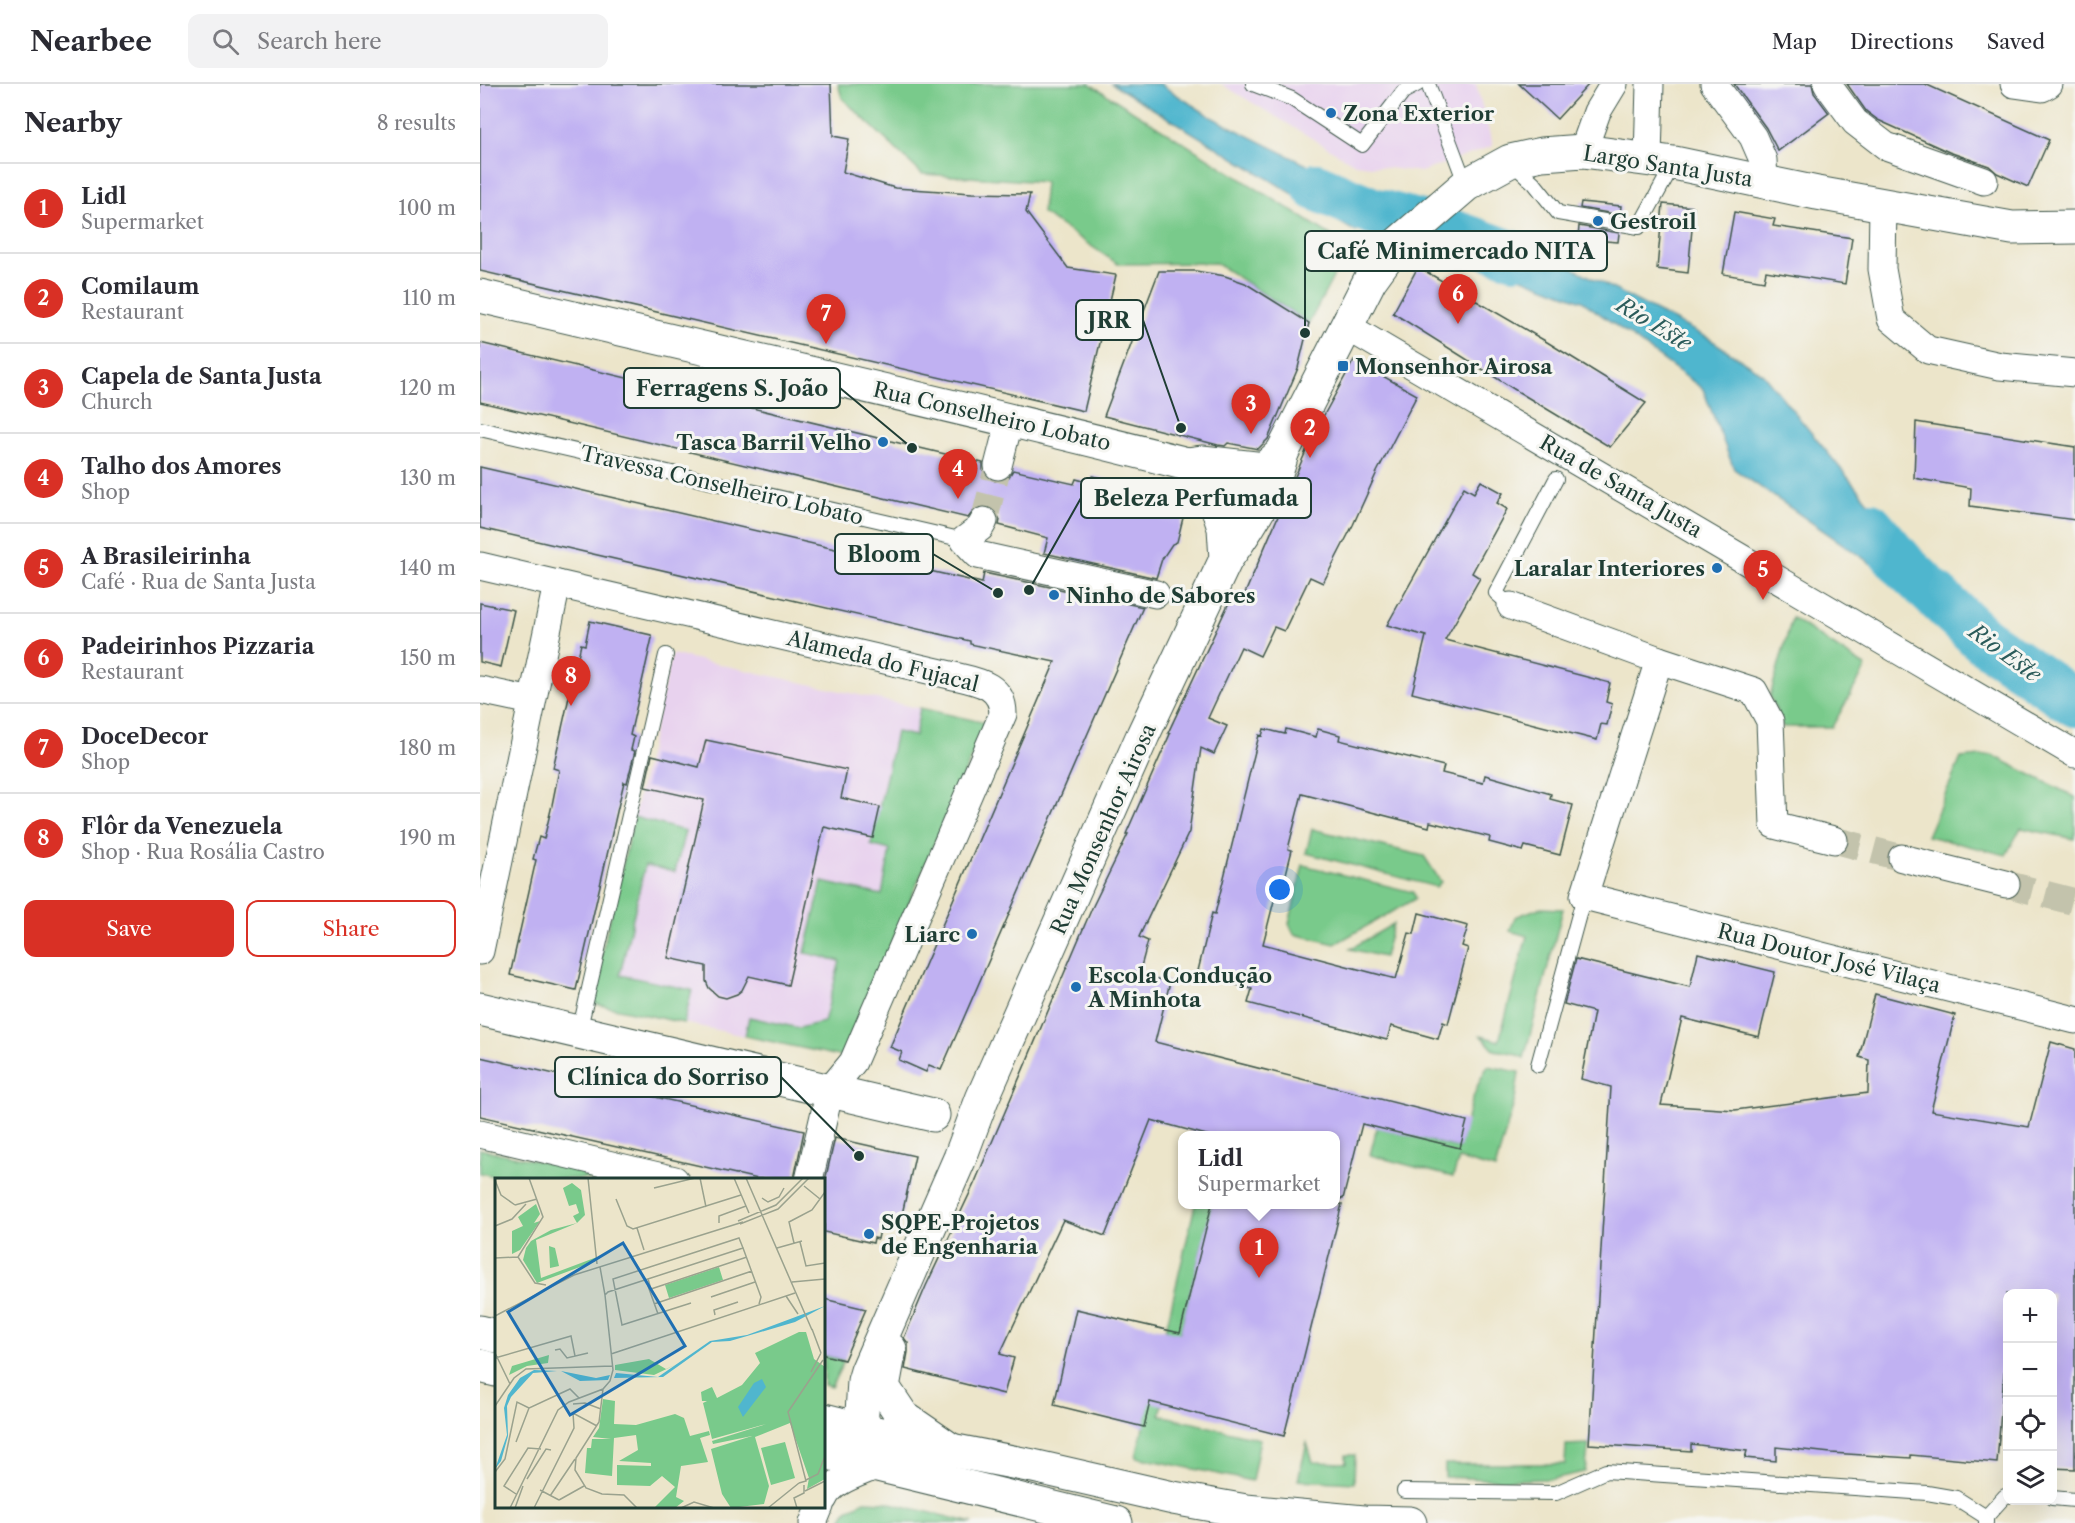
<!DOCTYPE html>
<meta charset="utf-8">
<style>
body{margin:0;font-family:"Libre Caslon Text",serif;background:#f2f2f3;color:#2b2b33}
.controls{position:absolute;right:18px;bottom:18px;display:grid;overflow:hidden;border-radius:12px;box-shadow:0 6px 24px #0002}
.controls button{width:54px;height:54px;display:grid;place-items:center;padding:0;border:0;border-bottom:2px solid #e1e1e2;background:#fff;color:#2b2b33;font:30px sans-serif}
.you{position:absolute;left:800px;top:806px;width:21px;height:21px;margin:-15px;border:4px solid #fff;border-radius:50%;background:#1a73e8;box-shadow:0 0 0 9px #1a73e833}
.badge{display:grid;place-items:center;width:39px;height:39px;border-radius:50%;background:#d93025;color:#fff;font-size:20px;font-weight:700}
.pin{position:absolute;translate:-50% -50px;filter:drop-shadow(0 2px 3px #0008)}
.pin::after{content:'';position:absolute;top:32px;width:21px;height:18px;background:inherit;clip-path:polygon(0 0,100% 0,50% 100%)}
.popup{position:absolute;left:698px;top:1047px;width:162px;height:78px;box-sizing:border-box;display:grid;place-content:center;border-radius:12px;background:#fff;filter:drop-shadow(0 2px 4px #0005);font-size:20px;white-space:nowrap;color:#7c7c81}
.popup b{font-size:22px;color:#2b2b33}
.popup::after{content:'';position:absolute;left:50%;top:100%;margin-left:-12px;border:12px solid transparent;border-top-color:#fff}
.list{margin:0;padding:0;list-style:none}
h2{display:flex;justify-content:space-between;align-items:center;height:78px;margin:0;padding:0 24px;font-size:26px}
h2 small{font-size:20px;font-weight:400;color:#7c7c81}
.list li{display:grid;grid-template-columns:39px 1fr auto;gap:18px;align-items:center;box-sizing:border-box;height:90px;padding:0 24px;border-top:2px solid #e1e1e2}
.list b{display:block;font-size:22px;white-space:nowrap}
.list p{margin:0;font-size:20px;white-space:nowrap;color:#7c7c81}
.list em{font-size:20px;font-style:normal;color:#7c7c81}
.actions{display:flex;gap:12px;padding:18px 24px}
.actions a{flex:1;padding:14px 0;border:2px solid #d93025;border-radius:12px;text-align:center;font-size:21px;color:#d93025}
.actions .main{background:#d93025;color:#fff}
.icon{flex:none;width:33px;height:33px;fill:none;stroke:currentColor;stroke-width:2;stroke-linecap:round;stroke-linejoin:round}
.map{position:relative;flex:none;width:1595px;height:1439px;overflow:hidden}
header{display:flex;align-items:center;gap:36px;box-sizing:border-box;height:84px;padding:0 30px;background:#fff;border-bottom:2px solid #e1e1e2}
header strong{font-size:28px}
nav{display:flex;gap:33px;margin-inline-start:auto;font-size:21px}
.search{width:420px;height:54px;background:#f2f2f3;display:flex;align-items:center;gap:15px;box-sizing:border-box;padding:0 21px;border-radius:12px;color:#7c7c81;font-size:22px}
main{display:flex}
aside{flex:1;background:#fff}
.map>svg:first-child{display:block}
.built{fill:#e8d2ee}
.green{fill:#79ca8b;stroke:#4c8460;stroke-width:1.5}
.water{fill:#50b6ce;stroke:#387a81;stroke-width:1.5}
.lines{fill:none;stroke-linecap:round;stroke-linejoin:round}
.river{stroke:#50b6ce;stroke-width:48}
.building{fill:#c0b1f2}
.street-tunnel{stroke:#c3c3ac;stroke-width:27;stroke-dasharray:27 14;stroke-linecap:butt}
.lane-casing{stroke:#3e564a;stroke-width:16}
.street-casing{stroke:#3e564a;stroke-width:29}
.secondary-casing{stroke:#3e564a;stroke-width:35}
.primary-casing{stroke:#3e564a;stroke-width:35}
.lane{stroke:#fff;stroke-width:14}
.street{stroke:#fff;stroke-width:27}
.secondary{stroke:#fff;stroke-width:33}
.primary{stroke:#fff;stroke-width:33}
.poi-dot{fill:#1f6fb2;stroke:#f6f6f2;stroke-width:2}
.labels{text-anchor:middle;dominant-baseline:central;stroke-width:6;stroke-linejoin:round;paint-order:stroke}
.poi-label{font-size:21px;font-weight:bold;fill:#1f3d34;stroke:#f6f6f2;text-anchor:start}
.street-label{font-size:21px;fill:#1f3d34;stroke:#f6f6f2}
.water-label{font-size:22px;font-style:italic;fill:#2b5b5a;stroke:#f6f6f2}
.inset-road{fill:none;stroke:#9aa28e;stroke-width:1.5}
.view{fill:#1f6fb2;fill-opacity:0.15;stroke:#1f6fb2;stroke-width:3}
.inset-edge{fill:none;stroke:#1f3d34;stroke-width:3}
.leader{fill:none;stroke:#1f3d34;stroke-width:2}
.callout-dot{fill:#1f3d34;stroke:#f6f6f2;stroke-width:2}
.callout{fill:#f6f6f2;stroke:#1f3d34;stroke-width:2}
.callout-label{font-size:22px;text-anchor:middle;font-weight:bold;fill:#1f3d34}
</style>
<header>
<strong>Nearbee</strong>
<div class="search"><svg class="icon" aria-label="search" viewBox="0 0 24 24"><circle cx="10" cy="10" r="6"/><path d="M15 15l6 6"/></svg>Search here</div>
<nav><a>Map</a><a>Directions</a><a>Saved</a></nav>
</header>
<main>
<aside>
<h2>Nearby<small>8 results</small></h2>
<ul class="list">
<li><span class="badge">1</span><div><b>Lidl</b><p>Supermarket</p></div><em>100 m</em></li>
<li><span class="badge">2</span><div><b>Comilaum</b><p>Restaurant</p></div><em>110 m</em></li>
<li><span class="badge">3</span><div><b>Capela de Santa Justa</b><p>Church</p></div><em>120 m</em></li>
<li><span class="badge">4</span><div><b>Talho dos Amores</b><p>Shop</p></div><em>130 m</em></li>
<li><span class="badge">5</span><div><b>A Brasileirinha</b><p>Café · Rua de Santa Justa</p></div><em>140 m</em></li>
<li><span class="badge">6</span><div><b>Padeirinhos Pizzaria</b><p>Restaurant</p></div><em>150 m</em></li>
<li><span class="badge">7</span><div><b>DoceDecor</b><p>Shop</p></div><em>180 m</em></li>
<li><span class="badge">8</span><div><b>Flôr da Venezuela</b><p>Shop · Rua Rosália Castro</p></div><em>190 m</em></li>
</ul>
<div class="actions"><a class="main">Save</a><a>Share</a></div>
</aside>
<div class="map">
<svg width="1595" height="1439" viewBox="0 0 1595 1439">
<rect width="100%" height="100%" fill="#f6f6f2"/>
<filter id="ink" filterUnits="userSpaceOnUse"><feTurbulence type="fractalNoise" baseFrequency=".0167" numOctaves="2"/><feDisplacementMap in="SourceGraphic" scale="12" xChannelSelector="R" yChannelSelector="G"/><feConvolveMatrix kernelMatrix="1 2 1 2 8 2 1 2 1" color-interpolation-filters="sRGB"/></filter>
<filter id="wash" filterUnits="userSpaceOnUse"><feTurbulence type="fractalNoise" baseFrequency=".008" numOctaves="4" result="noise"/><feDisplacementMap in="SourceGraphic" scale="24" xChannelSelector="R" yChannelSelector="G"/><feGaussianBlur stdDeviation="1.35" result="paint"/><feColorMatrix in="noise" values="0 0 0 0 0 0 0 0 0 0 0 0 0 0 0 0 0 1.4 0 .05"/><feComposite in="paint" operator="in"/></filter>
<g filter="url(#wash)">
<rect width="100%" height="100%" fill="#ece5ca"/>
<g class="built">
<path d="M741,0H996L1013,62L941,88L875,80Z"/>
<path d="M192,570L506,639L363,973L110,919Z"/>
</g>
<g class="green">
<path d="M358,0H610L863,159L860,180L829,239L736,179L638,180L562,129L565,98L442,90L362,14Z"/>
<path d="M1312,534L1386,583L1352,643H1303L1290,612Z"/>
<path d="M440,624L506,639L363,973L265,952L269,933L319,944L344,938L360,877L325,869L342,798L402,811L410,766L391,761L416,648L435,652Z"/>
<path d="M1512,671L1595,713V755L1541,744L1526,771L1447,752L1481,674Z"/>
<path d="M154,733L205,747L195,788L165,781L140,891L212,906L204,939L110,919Z"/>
<path d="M832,745L944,772L961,798L956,803L826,769Z"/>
<path d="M823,781L933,808L935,815L855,860L814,850L809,840Z"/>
<path d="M1059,824L1083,825L1044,974L1033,969L1014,966L1001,952L1019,957L1047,852L1030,847L1035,833Z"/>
<path d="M913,840L904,873L870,865Z"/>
<path d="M1008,982L1039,988L1035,1015L1015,1085L979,1075L973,1093L890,1071L897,1043L979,1064C987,1037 992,1006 1008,982Z"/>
<path d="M0,1065L142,1095H26L0,1089Z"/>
<path d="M715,1121H732L680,1331L780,1355L772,1397L656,1373Z"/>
<path d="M344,1271L364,1277L351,1303L344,1301Z"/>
<path d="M827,1359L833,1378L866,1379V1371H875L874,1399L818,1396Z"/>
<path d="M1109,1360L1105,1388L1072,1395L1026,1396L965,1393V1380H1085L1086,1361Z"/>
<path d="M384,1417L406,1418L493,1439H359L367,1426Z"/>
</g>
<g class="water">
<path d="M632,0H680L731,33L849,92L915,111L876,148Z"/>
<path d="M997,134L1228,254L1283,290L1439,480L1428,505L1254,385L1223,305L1102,217L1003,179L943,168Z"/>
<path d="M1474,514L1595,600V637L1505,586L1458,541L1459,531Z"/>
</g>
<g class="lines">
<g class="river">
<path d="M836,103L895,128L961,145L1034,171"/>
<path d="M1390,442L1426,484L1503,556L1595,619"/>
</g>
</g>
<g id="blocks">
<g class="building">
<path d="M0,0H351L353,52L369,55L363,88L415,104L492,109L550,110L546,128L588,184L636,191L604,327L0,187Z"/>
<path d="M1039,0H1109L1077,35Z"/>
<path d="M1254,0H1332L1334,9L1349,29L1298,67L1286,44Z"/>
<path d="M1367,0H1445L1569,56L1548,103L1517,89L1509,82L1469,68L1398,36L1386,27Z"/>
<path d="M1101,118L1141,122L1140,131L1100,124Z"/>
<path d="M1183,120L1214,123L1208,189L1177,185Z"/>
<path d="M1254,128L1295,135L1293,142L1372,154L1365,200L1286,187L1284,197L1243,190Z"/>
<path d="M1099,142L1139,149L1138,158L1098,155Z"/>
<path d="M938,183L1067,258L1166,319L1130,363L1037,307L913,229Z"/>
<path d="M679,187H716L745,192L765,199L829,239L818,284L788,355L778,365L748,359L745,362L738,361L624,332Z"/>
<path d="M0,259L503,379V386L507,393L515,397H523L529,393L533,386L594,400L596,395L611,399L613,392L699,413L696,427L704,430L697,458L692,460L682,475L676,494L564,469L568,454L519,441L520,436L517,429L512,424L505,421L496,424L488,434L0,318Z"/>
<path d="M874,276L937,311L897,388L873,441L843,499L830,493L804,547L794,543L780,572L761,563L728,634L747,642L734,670L721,664L709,748L659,853L668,857L659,890L690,898L675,958L987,1037L980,1064L882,1040L863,1115L855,1114V1052H730L671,1036L625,1152L583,1136L520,1270L534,1274L524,1310L425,1285L428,1268V1259L424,1254L446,1202L495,1098L612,824L648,750H646L690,650L688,649L753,510L763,514L832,353Z"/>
<path d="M1436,338L1595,363V436L1490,422L1491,404L1434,394Z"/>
<path d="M0,383L502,499L504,489L663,523L461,986L449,981L446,988L419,976L422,968L410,963L575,578L490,560V557L0,444Z"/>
<path d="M1001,397L1023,409L1017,419L1027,425L992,489L1000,494L965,556L1130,599L1126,618L1132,620L1127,641L1121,640L1117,656L932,609L946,552L907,541L984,403L994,409Z"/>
<path d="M0,519L34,526L21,583L0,578Z"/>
<path d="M110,537L171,551L172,554L150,651L154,653L151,666L155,667L147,699L144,698L139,719L96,906L30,891L56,776L53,775L59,753L64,755L72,721L79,686L73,684L101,560L105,561Z"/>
<path d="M784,645L805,650L806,645L836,653L838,645L860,651L859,656L964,682L962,689L1003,699L1005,691L1071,710L1070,715L1093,721L1080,771L1045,762L1043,767L1009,758L1010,753L950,738L949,743L822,710L808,765L812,766L804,798L799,797L783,860L916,895L929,849L934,850L939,829L988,842L982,862L988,864L968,940L963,938L958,955L911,942L907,956L768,919L772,905L742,897L743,893L718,887L732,829L735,830L779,651L782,652Z"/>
<path d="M226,656L367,686L361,714L400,723L393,754L344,743L308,901L269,892L262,906L257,910L246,914L238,912L229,904L226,897V882L188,874L224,716L165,703L172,671L219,683Z"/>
<path d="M1218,869L1295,888L1279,953L1202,934L1181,1021L1255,1026L1388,1009L1389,976L1379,973L1395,910L1475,931L1451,1027L1549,1043L1571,958L1595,965V1385L1572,1384V1209H1527V1289H1524L1517,1379L1431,1371V1374L1351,1369L1296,1363V1377L1265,1374L1267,1367L1211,1360V1367L1109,1360L1131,1003L1101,995L1114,928L1084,920L1096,875L1210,903Z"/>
<path d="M0,973L324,1047L314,1095H278L0,1032Z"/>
<path d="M355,1054L435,1072L421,1135L403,1131L398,1155L394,1154L393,1159L344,1148V1101Z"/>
<path d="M732,1120H862L804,1352L670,1318L664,1343L574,1321L596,1225L700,1249Z"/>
<path d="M344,1215L386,1225L364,1276L344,1271Z"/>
</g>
</g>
</g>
<g filter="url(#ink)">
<use href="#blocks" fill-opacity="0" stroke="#3e564a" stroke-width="1.5"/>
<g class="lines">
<g class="street-tunnel">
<path d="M504,437L518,382"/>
<path d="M1354,756L1422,774"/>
<path d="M1526,800L1595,818"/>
</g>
<g class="lane-casing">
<g id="lane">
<path d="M773,0L812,15L882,61L923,8L938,0"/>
<path d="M948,0L986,101"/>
<path d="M1032,79L1054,99L1078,129L1159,143L1194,79"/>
<path d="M0,345L484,456"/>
<path d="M1031,522L1016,509L1076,395"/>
<path d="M99,948L186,571"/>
<path d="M1058,981L1104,812"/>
<path d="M924,1407L1076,1409L1126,1387L1447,1409L1476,1414L1506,1433V1439"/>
<path d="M1572,1414L1595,1416"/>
<path d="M1506,1433L1525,1412H1528"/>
</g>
</g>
<g class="street-casing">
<g id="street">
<path d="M1234,0L1273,53L1283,76L1284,97"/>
<path d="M1347,0L1375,38L1406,62L1504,97"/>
<path d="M1534,0L1562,4L1569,0"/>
<path d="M1103,67L1117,28L1134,0"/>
<path d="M1168,75L1170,0"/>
<path d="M1403,121L1402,185L1411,235L1448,266L1520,282L1595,289"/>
<path d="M866,242L1595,670"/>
<path d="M518,382L530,335"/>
<path d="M504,437L500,444L484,456L498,471L676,510"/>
<path d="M0,482L470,591C494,597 523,599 523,630L373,978L350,1006L329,1096"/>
<path d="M1031,522L1179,576L1274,607L1290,637L1294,741L1354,756"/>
<path d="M1179,576L1104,812L1595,936"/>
<path d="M0,606L52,617"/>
<path d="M1422,774L1526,800"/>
<path d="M0,867L77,500"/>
<path d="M0,1050L195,1096"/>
<path d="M344,1414C352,1396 381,1389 398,1381"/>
<path d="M333,1439L340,1422"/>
</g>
</g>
<g class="secondary-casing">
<g id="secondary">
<path d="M0,212C236,268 472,320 707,380L722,378L784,385L802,369"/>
<path d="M707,380L730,400L744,444L746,475"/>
<path d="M0,925L453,1031"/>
<path d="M410,1265L403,1303L423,1333L471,1366"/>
<path d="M381,1345L384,1297L387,1287L480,1074L502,1015L663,651L746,475C768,445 794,405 802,369L890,196L914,163L986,101L1030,77L1062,70L1103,67L1194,79L1337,109L1532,144L1595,143"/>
</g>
</g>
<g class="primary-casing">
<g id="primary">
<path d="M0,1248L16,1252"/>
<path d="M0,1282L16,1286"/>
<path d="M344,1336L445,1361L553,1382L693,1414L766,1427L884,1438L930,1439"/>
<path d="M344,1368L636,1439"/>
</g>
</g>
<use href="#lane" class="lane"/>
<use href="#street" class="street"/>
<use href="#secondary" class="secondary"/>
<use href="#primary" class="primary"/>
</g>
</g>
<g class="poi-dot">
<circle cx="851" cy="29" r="6"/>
<circle cx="1118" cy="137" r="6"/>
<rect x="857" y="276" width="12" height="12" rx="3"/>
<circle cx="403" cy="358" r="6"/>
<circle cx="1237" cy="484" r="6"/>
<circle cx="574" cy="511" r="6"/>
<circle cx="492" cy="850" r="6"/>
<circle cx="596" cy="903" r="6"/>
<circle cx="389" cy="1150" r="6"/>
</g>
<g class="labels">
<g class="poi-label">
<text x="863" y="29">Zona Exterior</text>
<text x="1130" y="137">Gestroil</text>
<text x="875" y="282">Monsenhor Airosa</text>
<text x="391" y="358" text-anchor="end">Tasca Barril Velho</text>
<text x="1225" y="484" text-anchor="end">Laralar Interiores</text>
<text x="586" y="511">Ninho de Sabores</text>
<text x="480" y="850" text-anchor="end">Liarc</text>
<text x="608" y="891">Escola Condução<tspan x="608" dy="24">A Minhota</tspan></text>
<text x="401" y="1138">SQPE-Projetos<tspan x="401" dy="24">de Engenharia</tspan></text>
</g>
<g class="street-label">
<text transform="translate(1188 82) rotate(9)">Largo Santa Justa</text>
<text transform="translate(512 332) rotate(13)">Rua Conselheiro Lobato</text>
<text transform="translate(242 401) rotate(13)">Travessa Conselheiro Lobato</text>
<text transform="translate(1141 402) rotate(30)">Rua de Santa Justa</text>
<text transform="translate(403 577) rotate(14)">Alameda do Fujacal</text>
<text transform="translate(623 745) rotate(-66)">Rua Monsenhor Airosa</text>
<text transform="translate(1349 874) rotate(14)">Rua Doutor José Vilaça</text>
</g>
<g class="water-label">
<text transform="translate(1174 240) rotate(31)">Rio Este</text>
<text transform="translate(1525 569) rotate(36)">Rio Este</text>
</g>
</g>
<g transform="translate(15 1094)">
<rect width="330" height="330" fill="#ece5ca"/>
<path d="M77,5L86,12L90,37L82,45L78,38L84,35L81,26L74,28L68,10ZM41,26L45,36L39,45L45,43L25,72L17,76V53L28,48L23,39ZM82,45L41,62L46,100L102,79L101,83L42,105L28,82L31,70L36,63L56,52ZM54,68L60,70L64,88L55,90ZM224,89L228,102L174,120L170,107ZM304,154H311L319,181L330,189V301L312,311L314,300L295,245L260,259L274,308L269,326L236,330L227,316L216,271L257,258L218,266L217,263L271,246L217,261L208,225L212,223H207L206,214L217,209L222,220L247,207L265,185L260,175ZM54,177L53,185L32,188L14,197L17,188ZM154,181L171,191L182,186L159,197L120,192V187ZM108,221L120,223L119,246L141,247L180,236L189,240L195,258L214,253L215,257L205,260L213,284L186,288L181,319L189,323L180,330H159L180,309L167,298L155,308L122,307V287L156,288V285L124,283L143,272L141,257L119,260L117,298L90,295L92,270H96L97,261H116L98,259L104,250ZM290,264L300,300L276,307L266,270Z" fill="#79ca8b"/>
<path d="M330,128L300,144L235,163L217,164L168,199L119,200L121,195L163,199L215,163L252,157ZM39,192L62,193L38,195L16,219L12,228L13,258L6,283L0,291L12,257L9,230L13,217L25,200ZM66,193L101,200L115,197L113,202L85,203ZM267,201L271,209L248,239L243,229L259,205Z" fill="#50b6ce"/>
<path class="inset-road" d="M93,0L102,86M205,0L211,29M239,0L254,35M251,0L317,152M0,2L6,17L20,27M309,8L325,21M159,10L200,0M267,20L273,24L284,19L289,10M121,21L132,48L138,51L246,17M20,27L42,21M243,43L281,27L308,0M224,45V38L251,28M245,46L283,31L314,0M0,48L17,41L31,26M142,50L149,72M305,64L311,88L330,85M299,65L294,44L317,32L330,14M282,70L307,63M23,79L48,39L34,0M23,79L40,105L51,107M0,80L23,79M105,89L110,117M153,101L156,111L252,79M297,104L330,101M153,108L163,136M291,118L303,136M216,119L260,104M196,125L127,147L118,101L244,60L248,70M159,126L257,93M220,137L219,132L243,124M0,138L79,97L248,44M317,151L326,175M60,172L65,171L72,180L93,175M0,175L15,206M116,176L300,115M0,180L76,158L80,178M316,194L326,175M108,211L104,244L81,280L80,292L91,310L107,316L129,317L142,330M78,226L90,225L106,231M0,228L19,200L31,191L117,188M21,264L34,230L75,211L84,220M0,294L10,281L22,224L34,230M32,301L51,271L56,272M311,302L323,296L330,278M304,305L311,303L293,234L328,182M45,312L64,322M310,313L330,303M21,316L9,308L33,270L46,271M55,318L80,281M64,322L89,308M15,330L63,232L74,224L108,211L115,203L118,192L110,117L113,114L248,70L266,119L264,126M20,330L28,308M39,330L79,250L78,235L102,248M186,330L199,324L219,330M273,330L304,305M302,330L299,320L309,315V307"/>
<path class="view" d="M128,65L190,168L75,237L13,134Z"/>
<rect width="330" height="330" class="inset-edge"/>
</g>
<path class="leader" d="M825 249L825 167M701 344L663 236M432 364L360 304M549 506L601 414M518 509L453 470M379 1072L301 993"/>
<g class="callout-dot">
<circle cx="825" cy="249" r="6"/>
<circle cx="701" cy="344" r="6"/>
<circle cx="432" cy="364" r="6"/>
<circle cx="549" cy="506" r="6"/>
<circle cx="518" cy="509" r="6"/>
<circle cx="379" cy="1072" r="6"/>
</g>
<g class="callout">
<rect x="825" y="147" width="302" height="40" rx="6"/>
<rect x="596" y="216" width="67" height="40" rx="6"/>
<rect x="144" y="284" width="216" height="40" rx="6"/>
<rect x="601" y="394" width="230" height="40" rx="6"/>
<rect x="355" y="450" width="98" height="40" rx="6"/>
<rect x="75" y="973" width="226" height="40" rx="6"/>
</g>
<g class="callout-label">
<text x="976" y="175">Café Minimercado NITA</text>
<text x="629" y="244">JRR</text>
<text x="252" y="312">Ferragens S. João</text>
<text x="716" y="422">Beleza Perfumada</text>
<text x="404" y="478">Bloom</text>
<text x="188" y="1001">Clínica do Sorriso</text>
</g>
</svg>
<div class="controls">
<button>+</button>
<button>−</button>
<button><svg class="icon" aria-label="locate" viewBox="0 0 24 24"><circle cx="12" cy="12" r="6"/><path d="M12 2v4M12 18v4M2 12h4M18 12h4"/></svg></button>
<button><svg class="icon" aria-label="layers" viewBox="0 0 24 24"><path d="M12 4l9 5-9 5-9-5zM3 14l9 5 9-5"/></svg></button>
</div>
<div class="you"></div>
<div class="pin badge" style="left:779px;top:1194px">1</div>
<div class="popup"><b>Lidl</b>Supermarket</div>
<div class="pin badge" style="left:830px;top:374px">2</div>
<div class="pin badge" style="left:771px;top:350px">3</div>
<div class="pin badge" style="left:478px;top:415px">4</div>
<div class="pin badge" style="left:1283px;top:516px">5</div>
<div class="pin badge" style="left:978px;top:240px">6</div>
<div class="pin badge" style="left:346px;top:260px">7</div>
<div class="pin badge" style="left:91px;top:622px">8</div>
</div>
</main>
